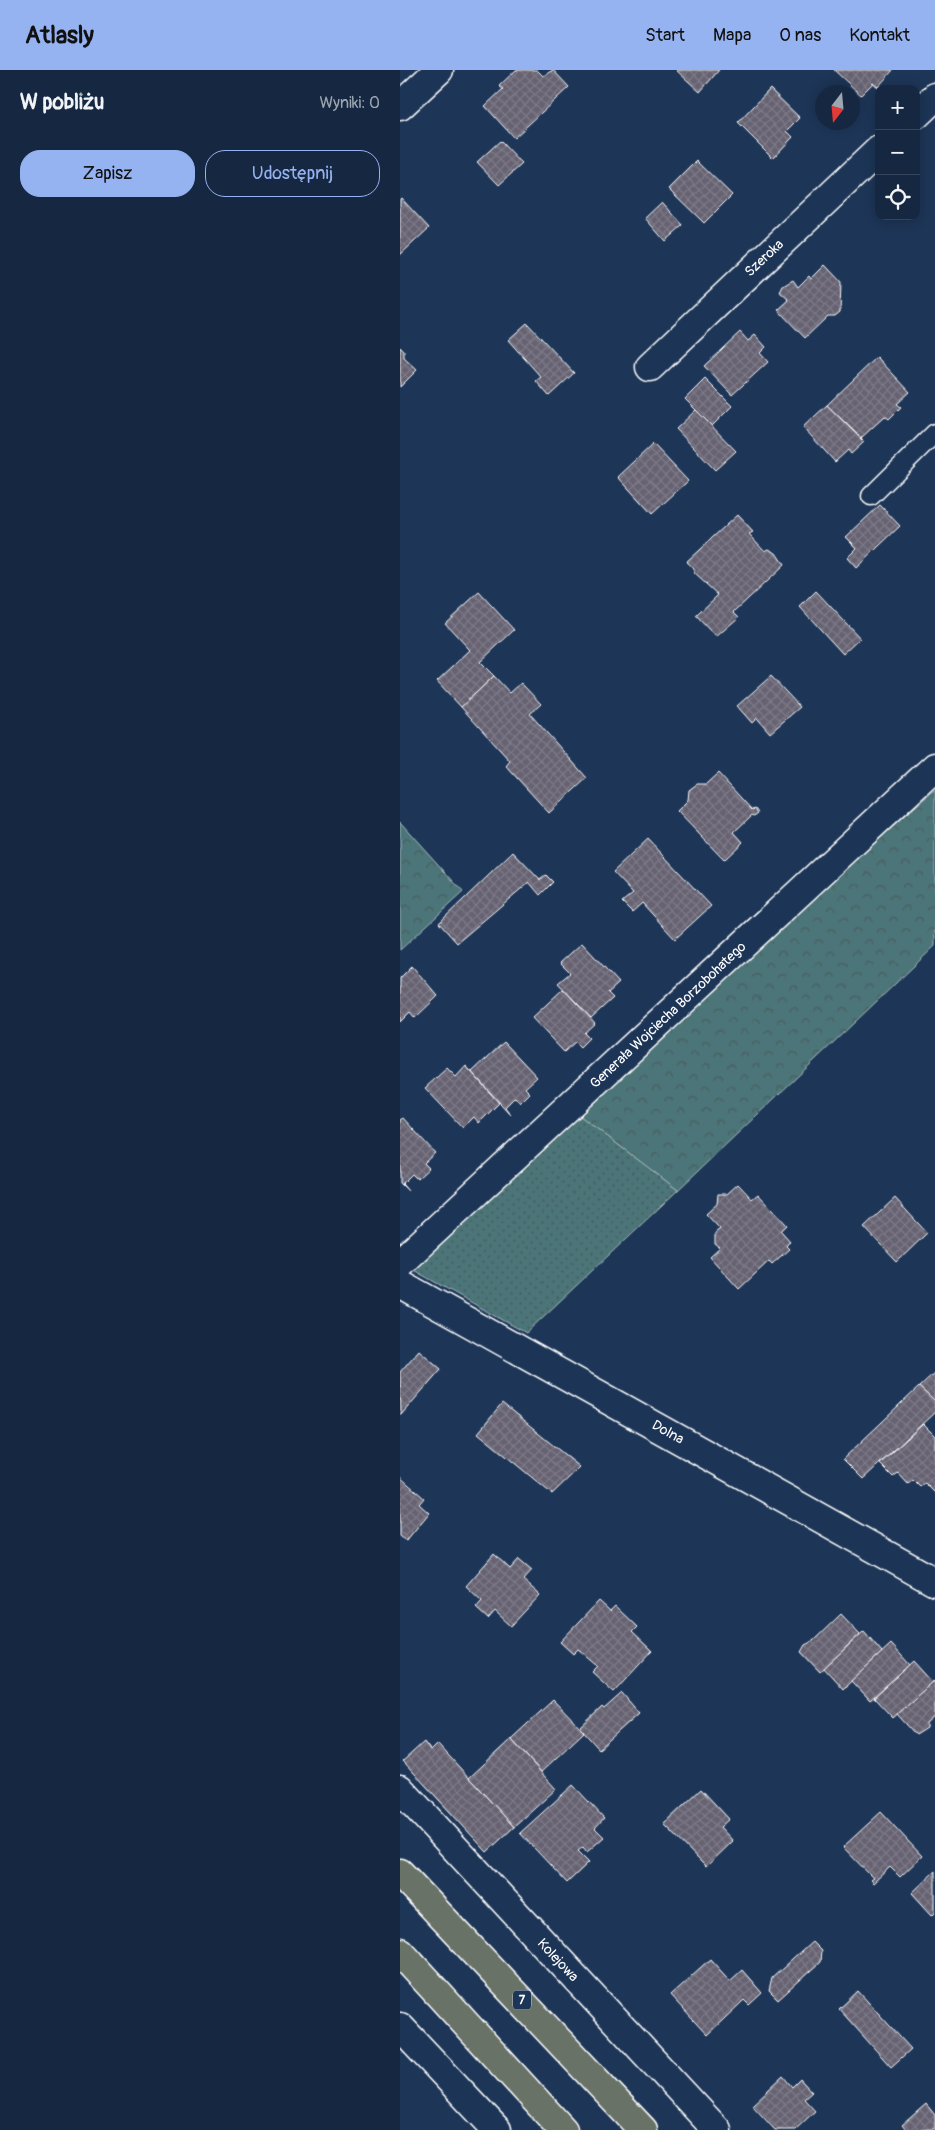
<!DOCTYPE html>
<html lang="pl">
<meta charset="utf-8">
<style>
body{margin:0;font-family:Pangolin,sans-serif;background:#23344c;color:#f1f3f6}
.controls{position:absolute;right:15px;top:15px;display:grid;overflow:hidden;border-radius:10px;box-shadow:0 2px 12px #0003}
.controls button{width:45px;height:45px;display:grid;place-items:center;padding:0;border:0;border-bottom:1px solid #35445a;background:#162841;color:#f1f3f6;font:25px sans-serif}
.compass{position:absolute;left:415px;top:15px;width:45px;height:45px;border-radius:50%;background:#162841;box-shadow:0 2px 12px #0003;rotate:196deg}
.list{margin:0;padding:0;list-style:none}
h2{display:flex;justify-content:space-between;align-items:center;height:65px;margin:0;padding:0 20px;font-size:21px}
h2 small{font-size:16px;font-weight:400;color:#9ea6b1}
.actions{display:flex;gap:10px;padding:15px 20px}
.actions a{flex:1;padding:11px 0;border:1px solid #95b2f1;border-radius:20px;text-align:center;font-size:18px;color:#95b2f1}
.actions .main{background:#95b2f1;color:#111}
.icon{flex:none;width:28px;height:28px;fill:none;stroke:currentColor;stroke-width:2;stroke-linecap:round;stroke-linejoin:round}
.map{position:relative;flex:none;width:535px;height:2060px;overflow:hidden}
header{display:flex;align-items:center;gap:30px;box-sizing:border-box;height:70px;padding:0 25px;background:#95b2f1;color:#111}
header strong{font-size:24px}
nav{display:flex;gap:28px;margin-inline-start:auto;font-size:18px}
main{display:flex}
aside{flex:1;background:#162841}
.map>svg:first-child{display:block}
.grass{fill:url(#grass-dots);stroke:#a5babc}
.forest{fill:url(#forest-crowns);stroke:#a5babc}
.building{fill:url(#building-cross-hatch);stroke:#fff}
.lines{fill:none;stroke-linecap:round;stroke-linejoin:round}
.service-casing{stroke:#fff;stroke-width:21}
.minor-casing{stroke:#fff;stroke-width:31}
.trunk-casing{stroke:#fff;stroke-width:31}
.service{stroke:#1d3557;stroke-width:18}
.minor{stroke:#1d3557;stroke-width:28}
.trunk{stroke:#687266;stroke-width:28}
.labels{text-anchor:middle;dominant-baseline:central;stroke-width:4;stroke-linejoin:round;paint-order:stroke}
.shield{fill:#1d3557;stroke:#bbc2cd;stroke-width:1}
.shield-label{font-size:12px;font-weight:bold;fill:#fff}
.street-label{font-size:14px;fill:#fff;stroke:#1d3557}
</style>
<header>
<strong>Atlasly</strong>
<nav><a>Start</a><a>Mapa</a><a>O nas</a><a>Kontakt</a></nav>
</header>
<main>
<aside>
<h2>W pobliżu<small>Wyniki: 0</small></h2>
<ul class="list">
</ul>
<div class="actions"><a class="main">Zapisz</a><a>Udostępnij</a></div>
</aside>
<div class="map">
<svg width="535" height="2060" viewBox="0 0 535 2060">
<defs>
<pattern id="grass-dots" width="8" height="8" patternUnits="userSpaceOnUse" patternTransform="scale(1.25)"><rect width="8" height="8" fill="#4b7478"/><path d="M2 2h.1M6 6h.1" fill="none" stroke="#4c5c5e" stroke-width="1.8" stroke-linecap="round"/></pattern>
<pattern id="forest-crowns" width="20" height="18" patternUnits="userSpaceOnUse" patternTransform="scale(1.25)"><rect width="20" height="18" fill="#4b7478"/><path d="M2 6a3 3 0 1 1 6 0M12 15a3 3 0 1 1 6 0" fill="none" stroke="#4c5c5e"/></pattern>
<pattern id="building-cross-hatch" width="8" height="8" patternUnits="userSpaceOnUse" patternTransform="scale(1.25)"><rect width="8" height="8" fill="#666272"/><path d="M0 0l8 8M0 8l8-8" fill="none" stroke="#7d7a87"/></pattern>
</defs>
<rect width="100%" height="100%" fill="#1d3557"/>
<filter id="ink" filterUnits="userSpaceOnUse"><feTurbulence type="fractalNoise" baseFrequency=".02" numOctaves="2"/><feDisplacementMap in="SourceGraphic" scale="10" xChannelSelector="R" yChannelSelector="G"/><feConvolveMatrix kernelMatrix="1 2 1 2 8 2 1 2 1" color-interpolation-filters="sRGB"/></filter>
<g filter="url(#ink)">
<path class="grass" d="M175,1042L278,1120L126,1263L8,1197Z"/>
<g class="forest">
<path d="M535,719V876L278,1120L175,1042Z"/>
<path d="M0,752L63,822L0,880Z"/>
</g>
<g class="building">
<path d="M116,0H137L143,6L153,0L169,17L114,68L85,36L103,19L99,16Z"/>
<path d="M276,0H319L300,22Z"/>
<path d="M434,0H493L478,17L473,13L461,25Z"/>
<path d="M370,19L400,48L387,61L393,67L373,88L338,53Z"/>
<path d="M100,71L122,94L99,115L77,92Z"/>
<path d="M297,91L332,125L304,153L269,119Z"/>
<path d="M1,128L29,158L0,185V129Z"/>
<path d="M262,132L283,155L265,171L245,148Z"/>
<path d="M425,195L441,212L440,242L435,246H428L405,268L378,240L389,230L380,222L383,216L393,210L398,217L409,206L411,209Z"/>
<path d="M127,253L174,303L149,326L136,311L141,307L108,270Z"/>
<path d="M340,262L348,271L355,265L366,277L360,283L368,292L332,325L304,296Z"/>
<path d="M0,277L4,281V288L17,300L0,317Z"/>
<path d="M477,287L510,322L497,334L501,337L489,349L485,346L461,368L427,335Z"/>
<path d="M305,309L332,336L312,356L285,329Z"/>
<path d="M427,335L464,372L451,384L448,380L435,392L403,357Z"/>
<path d="M296,340L336,381L315,400L276,359Z"/>
<path d="M253,374L288,411L252,444L218,407Z"/>
<path d="M480,435L500,456L456,498L447,488L457,478L446,467Z"/>
<path d="M337,445L353,462L349,464L365,481L369,479L376,483L384,495L334,542L339,547L316,567L296,546L318,525L294,503V499L286,492Z"/>
<path d="M416,521L460,568L443,584L400,537Z"/>
<path d="M79,522L114,560L80,592L94,606L61,637L37,611L70,580L45,553Z"/>
<path d="M94,606L110,623L121,613L141,634L130,644L187,708L149,743L106,696L110,691L61,637Z"/>
<path d="M371,606L400,637L370,663L357,648L352,653L337,636Z"/>
<path d="M318,703L352,740L355,739L358,743L354,746L352,745L334,762L343,772L324,790L277,741L288,730L289,720L297,714H306Z"/>
<path d="M248,769L311,836L275,869L242,833L232,842L222,832L233,823L213,802Z"/>
<path d="M113,782L140,810L146,805L153,812L140,825L129,812L57,873L39,853Z"/>
<path d="M182,873L219,913L208,923L213,928L191,948L158,913L170,903L160,893Z"/>
<path d="M12,896L38,926L15,948L10,942L0,952V908Z"/>
<path d="M163,919L195,953L184,963L189,968L180,977L175,972L164,982L132,948Z"/>
<path d="M104,972L137,1007L125,1018L130,1023L120,1033L115,1027L105,1037L111,1045L67,997L72,1002Z"/>
<path d="M66,996L99,1033L79,1053L74,1047L63,1058L25,1018L47,998L56,1007Z"/>
<path d="M3,1048L35,1083L24,1093L29,1098L17,1109L12,1104L2,1114L8,1121L0,1113V1050Z"/>
<path d="M338,1114L352,1129L358,1124L387,1155L381,1161L390,1171L386,1176L389,1179L372,1194L369,1191L339,1219L310,1187L320,1178L315,1174V1163L320,1159L306,1144L317,1134L318,1124H327Z"/>
<path d="M495,1128L527,1163L497,1192L464,1157Z"/>
<path d="M19,1280L41,1299L1,1345L0,1302Z"/>
<path d="M535,1302V1332L519,1317Z"/>
<path d="M519,1317L535,1332V1342L463,1409L443,1389Z"/>
<path d="M102,1334L180,1397L152,1424L78,1363Z"/>
<path d="M523,1354L535,1366V1423L525,1413L520,1417L513,1410L508,1414L498,1403L493,1407L480,1394Z"/>
<path d="M0,1407L24,1428L19,1434L29,1443L6,1471L0,1466Z"/>
<path d="M94,1484L110,1499L119,1489L132,1500L123,1510L140,1525L111,1556L95,1541L88,1549L76,1538L82,1531L66,1516Z"/>
<path d="M199,1531L210,1541L215,1536L237,1557L232,1562L252,1581L214,1622L192,1602L198,1596L178,1579L173,1584L160,1572Z"/>
<path d="M441,1544L460,1564L420,1602L401,1582L405,1575L413,1571Z"/>
<path d="M464,1561L482,1582L443,1619L424,1598Z"/>
<path d="M491,1574L510,1595L470,1631L451,1611Z"/>
<path d="M514,1591L533,1612L493,1648L474,1628Z"/>
<path d="M535,1610V1647L527,1654V1658L516,1665L497,1644Z"/>
<path d="M222,1623L239,1643L199,1679L180,1658L202,1637L204,1639Z"/>
<path d="M153,1630L184,1662L141,1702L111,1669Z"/>
<path d="M111,1669L156,1719L114,1757L69,1708Z"/>
<path d="M24,1672L31,1681L38,1674L114,1757L87,1782L3,1691Z"/>
<path d="M173,1715L204,1748L195,1758L204,1767L187,1782L183,1777L178,1781L189,1792L167,1813L120,1763Z"/>
<path d="M301,1719L329,1749L320,1757L333,1771L306,1797L264,1754Z"/>
<path d="M481,1742L522,1786L500,1807L490,1797L473,1813L470,1810L473,1808L443,1777Z"/>
<path d="M535,1801V1842L532,1845L512,1823Z"/>
<path d="M412,1872L421,1881L420,1892L378,1930L369,1921L372,1908Z"/>
<path d="M310,1889L330,1911L342,1900L362,1923L349,1935L344,1930L307,1965L270,1925Z"/>
<path d="M458,1921L511,1979L491,1997L439,1939Z"/>
<path d="M383,2006L392,2017L400,2009L412,2022L404,2029L415,2041L395,2060H375L352,2035Z"/>
<path d="M526,2034L535,2045V2059L506,2060L502,2055Z"/>
</g>
<g class="lines">
<g class="service-casing">
<path id="service" d="M471,426L535,363"/>
</g>
<g class="minor-casing">
<g id="minor">
<path d="M0,36L39,0"/>
<path d="M516,45L535,27"/>
<path d="M250,297L479,80"/>
<path d="M0,1193L535,697"/>
<path d="M0,1214L535,1512"/>
<path d="M0,1719L317,2060"/>
<path d="M0,1957L97,2060"/>
</g>
</g>
<g class="trunk-casing">
<g id="trunk">
<path d="M0,1803L243,2060"/>
<path d="M0,1882L163,2060"/>
</g>
</g>
<use href="#service" class="service"/>
<use href="#minor" class="minor"/>
<use href="#trunk" class="trunk"/>
</g>
</g>
<g class="labels">
<rect class="shield" x="113" y="1920.5" width="18" height="19" rx="4"/>
<g class="shield-label">
<text x="122" y="1930">7</text>
</g>
<g class="street-label">
<text transform="translate(364 188) rotate(-43)">Szeroka</text>
<text transform="translate(268 945) rotate(-43)">Generała Wojciecha Borzobohatego</text>
<text transform="translate(268 1362) rotate(29)">Dolna</text>
<text transform="translate(158 1890) rotate(47)">Kolejowa</text>
</g>
</g>
</svg>
<div class="controls">
<button>+</button>
<button>−</button>
<button><svg class="icon" aria-label="locate" viewBox="0 0 24 24"><circle cx="12" cy="12" r="6"/><path d="M12 2v4M12 18v4M2 12h4M18 12h4"/></svg></button>
</div>
<svg class="compass" viewBox="-18 -18 36 36"><path d="M0-13l5 13h-10z" fill="#e53935"/><path d="M0 13l5-13h-10z" fill="#9ea6b1"/></svg>
</div>
</main>
